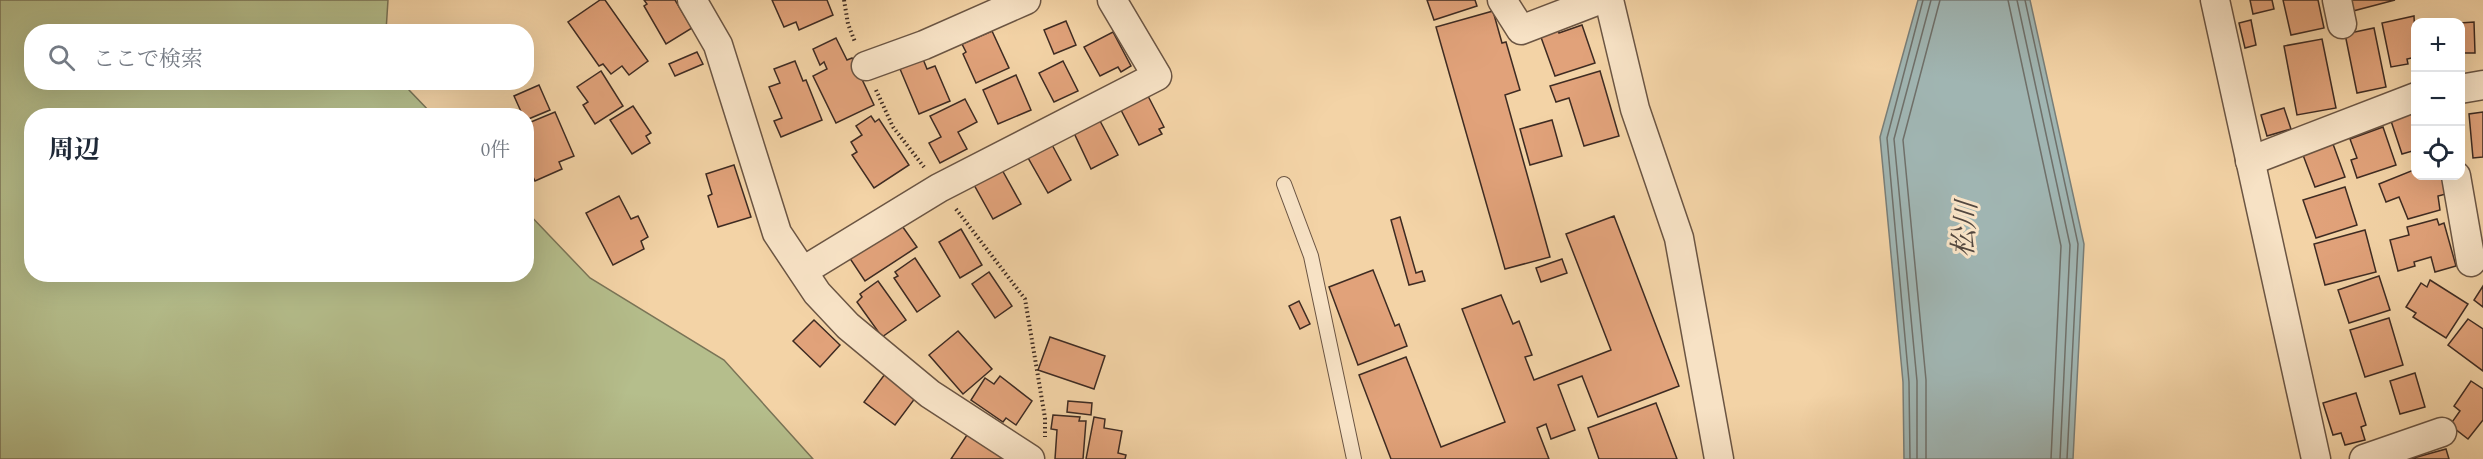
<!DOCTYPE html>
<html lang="ja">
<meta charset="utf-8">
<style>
body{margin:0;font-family:"EB Garamond","Noto Serif JP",serif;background:#f6f6f7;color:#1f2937}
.controls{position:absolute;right:18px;top:18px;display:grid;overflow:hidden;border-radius:12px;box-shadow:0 6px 24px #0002}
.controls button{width:54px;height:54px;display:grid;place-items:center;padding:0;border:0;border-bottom:2px solid #e0e1e3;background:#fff;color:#1f2937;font:30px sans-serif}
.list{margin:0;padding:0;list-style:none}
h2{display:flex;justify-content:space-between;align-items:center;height:78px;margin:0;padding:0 24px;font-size:26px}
h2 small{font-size:20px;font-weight:400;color:#747a83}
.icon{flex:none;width:33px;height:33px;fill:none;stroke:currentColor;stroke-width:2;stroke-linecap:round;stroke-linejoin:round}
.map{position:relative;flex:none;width:2483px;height:459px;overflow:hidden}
.search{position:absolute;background:#fff;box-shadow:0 6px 24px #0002;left:24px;top:24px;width:510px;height:66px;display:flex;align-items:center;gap:15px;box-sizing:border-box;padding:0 21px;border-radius:24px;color:#747a83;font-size:22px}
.panel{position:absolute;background:#fff;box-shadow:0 6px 24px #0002;left:24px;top:108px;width:510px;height:174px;border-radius:24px}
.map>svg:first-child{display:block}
.green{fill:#b5be8c;stroke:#7a7457;stroke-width:1.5}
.water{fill:#a0b5b2;stroke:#797e78;stroke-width:1.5}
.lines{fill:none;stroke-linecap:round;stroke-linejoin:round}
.shore{stroke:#6f706a;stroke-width:1.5}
.building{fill:#e1a27a;stroke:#3e2b22;stroke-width:1.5}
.service-casing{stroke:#6b5543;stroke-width:16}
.minor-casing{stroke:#6b5543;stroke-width:31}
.path{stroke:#3e2b22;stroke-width:4;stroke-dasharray:1.5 3;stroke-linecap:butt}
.service{stroke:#f7e2c5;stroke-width:14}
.minor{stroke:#f7e2c5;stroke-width:28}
.labels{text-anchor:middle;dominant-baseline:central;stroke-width:6;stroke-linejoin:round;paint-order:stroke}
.water-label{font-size:28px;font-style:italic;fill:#52473f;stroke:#f7e2c5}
</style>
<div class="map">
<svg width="2483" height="459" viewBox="0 0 2483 459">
<rect width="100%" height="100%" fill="#f3d3a6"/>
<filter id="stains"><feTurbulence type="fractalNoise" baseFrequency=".00333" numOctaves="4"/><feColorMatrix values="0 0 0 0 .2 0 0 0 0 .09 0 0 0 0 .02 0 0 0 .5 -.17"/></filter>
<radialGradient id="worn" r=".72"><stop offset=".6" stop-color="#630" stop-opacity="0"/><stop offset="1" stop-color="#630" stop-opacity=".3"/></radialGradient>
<path class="green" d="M0,0H388L386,31L32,32V82L405,83L409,90L433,115L32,116V274H526L527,212L590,278L724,360L813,459H0Z"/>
<path class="water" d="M1918,0H2030L2084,244L2073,459H1904L1903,382L1880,137Z"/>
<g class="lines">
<g class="shore">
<path d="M2008,0L2061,246L2051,459"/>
<path d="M2017,0L2070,245L2060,459"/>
<path d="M2025,0L2078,244L2067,459"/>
<path d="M1910,459L1909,382L1887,138L1923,0"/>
<path d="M1917,459V381L1894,139L1931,0"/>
<path d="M1926,459V380L1903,140L1940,0"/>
</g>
</g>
<g class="building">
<path d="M600,0H605L648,61L629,75L622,66L611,74L603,64L599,66L568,22Z"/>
<path d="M644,0H675L692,28L666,44L644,6L647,4Z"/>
<path d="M772,0H827L833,15L799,30L796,22L784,27Z"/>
<path d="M1427,0H1475L1477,6L1434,20Z"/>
<path d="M2250,0H2272L2274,9L2253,14Z"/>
<path d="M2283,0H2318L2324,28L2291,35Z"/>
<path d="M2350,0H2395L2353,11Z"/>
<path d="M1493,11L1502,43L1506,42L1520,90L1505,95L1550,257L1505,269L1436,27Z"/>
<path d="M2414,16L2416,57L2407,59L2408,64L2391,67L2382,23Z"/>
<path d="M2251,20L2256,45L2245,48L2239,23Z"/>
<path d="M1066,21L1076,45L1054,54L1044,30Z"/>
<path d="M2474,22L2475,53H2464V59H2460V23Z"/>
<path d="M1556,23L1559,33L1582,25L1595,63L1555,76L1538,29Z"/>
<path d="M2374,28L2386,87L2357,93L2345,34Z"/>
<path d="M992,31L1009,68L976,83L963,54L966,52L962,44Z"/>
<path d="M1113,32L1131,66L1121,72L1118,67L1100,76L1084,47Z"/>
<path d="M836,38L847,60L852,58L874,105L836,123L813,76L827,69L824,62L820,65L813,49Z"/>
<path d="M2322,39L2336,108L2297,115L2284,46Z"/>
<path d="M697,52L703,64L675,76L669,64Z"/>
<path d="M923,59L927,69L935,66L950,101L919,114L900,69Z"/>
<path d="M795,61L803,81L806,80L822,120L781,137L774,121L782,118L769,87L780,83L774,69Z"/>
<path d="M1063,61L1078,91L1054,102L1039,73Z"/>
<path d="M601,71L623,106L595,124L583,105L588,102L577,87Z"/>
<path d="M1600,71L1619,136L1584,146L1569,98L1556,102L1550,86Z"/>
<path d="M1016,75L1031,110L998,124L983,90Z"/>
<path d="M539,85L550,110L526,120V116H523L514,96Z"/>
<path d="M1148,96L1164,127L1159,129L1162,134L1139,145L1121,110Z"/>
<path d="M965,99L977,122L958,132L967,149L940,163L929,143L941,137L930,116Z"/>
<path d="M633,106L651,133L646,136L650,143L632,154L610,120Z"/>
<path d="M2284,108L2291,129L2267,136L2261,115Z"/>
<path d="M555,112L574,156L559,162L562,169L535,181L526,162V124Z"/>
<path d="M2416,112V150L2402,154L2391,121Z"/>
<path d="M2483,112V157L2473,158L2469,114Z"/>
<path d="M871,116L875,122L879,119L909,165L874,188L852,155L857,152L851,142L862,135L856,126Z"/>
<path d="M1099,119L1118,155L1091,169L1074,133Z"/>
<path d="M1552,120L1562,156L1530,165L1520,129Z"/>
<path d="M2383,127L2396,165L2357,178L2351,160L2357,158L2350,139Z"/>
<path d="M1051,143L1071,180L1048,193L1027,156Z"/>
<path d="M2333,144L2345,177L2315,187L2303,155Z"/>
<path d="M734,165L751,217L718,227L708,196L712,194L706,174Z"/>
<path d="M1001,168L1021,204L993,219L973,183Z"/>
<path d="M2416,169V176H2443L2446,194L2438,196L2440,210L2408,219L2399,197L2386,202L2379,184Z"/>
<path d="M2345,187L2357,225L2316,238L2303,200Z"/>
<path d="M619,196L631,219L638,216L648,237L641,241L644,249L613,265L586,213Z"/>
<path d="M1614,216L1679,386L1598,417L1582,376L1558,385L1575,430L1551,439L1546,424L1537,428L1549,459H1391L1359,375L1406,357L1441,447L1505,422L1462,309L1501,295L1513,324L1519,321L1532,355L1525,357L1534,380L1611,350L1566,234Z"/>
<path d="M1400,217L1416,273L1422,271L1425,281L1409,285L1391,220Z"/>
<path d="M2437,219L2439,225L2444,223L2456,266L2435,272L2431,257L2414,262L2415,266L2398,271L2390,240L2409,235L2407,227Z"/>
<path d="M900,223L917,247L865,281L849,257Z"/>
<path d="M961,229L982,265L960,278L939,242Z"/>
<path d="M2365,230L2376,272L2325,285L2314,244Z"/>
<path d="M915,258L940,296L917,312L894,278L898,276L895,272Z"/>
<path d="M1562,259L1567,273L1541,282L1536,268Z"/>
<path d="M1373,270L1395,326L1399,324L1407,346L1358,365L1329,287Z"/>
<path d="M989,272L1012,306L995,318L972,284Z"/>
<path d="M2379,276L2390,310L2349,323L2338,290Z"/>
<path d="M2430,280L2468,304L2446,338L2413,317L2416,313L2406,307L2421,283L2427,287Z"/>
<path d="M878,281L906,320L882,337L857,302L862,297L860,294Z"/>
<path d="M2483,286V307L2474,300Z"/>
<path d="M1299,301L1310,324L1300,329L1289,306Z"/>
<path d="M2389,318L2403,365L2365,377L2350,330Z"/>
<path d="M2468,319L2483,329V371L2448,345Z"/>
<path d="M814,320L840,345L820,367L793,341Z"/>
<path d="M958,331L992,369L963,394L929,355Z"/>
<path d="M1050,337L1105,356L1094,389L1038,370Z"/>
<path d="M2415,373L2425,407L2400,414L2390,381Z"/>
<path d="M885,374L916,397L895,425L864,402Z"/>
<path d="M1000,376L1032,401L1016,425L1006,418L1003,422L971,400L985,378L994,384Z"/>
<path d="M2471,381L2483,389V420L2468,439L2450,425L2460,411L2454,406Z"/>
<path d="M2356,393L2366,425L2361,427L2365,440L2345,445L2341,433L2333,435L2323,403Z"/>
<path d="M1068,401L1092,403L1091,415L1067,412Z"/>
<path d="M1656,403L1677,459H1599L1588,428Z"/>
<path d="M1053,415L1080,417L1079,421H1086L1083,459H1055L1057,430L1051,429Z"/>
<path d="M1094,417L1105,419L1104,428L1122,431L1118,453L1126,455L1125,459H1086Z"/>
<path d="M969,432L1008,459H951Z"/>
<path d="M2446,449L2449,459H2410Z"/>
</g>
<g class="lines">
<g class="service-casing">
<path id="service" d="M1284,184L1311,256L1354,459"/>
</g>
<g class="minor-casing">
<g id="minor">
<path d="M692,0L718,45L777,233L817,293L848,326L930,394L1030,459"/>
<path d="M1502,0L1521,30L1599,0"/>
<path d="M1609,0L1635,109L1679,238L1719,459"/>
<path d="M2215,0L2316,459"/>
<path d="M2337,0L2342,24"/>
<path d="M866,66L924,45L1026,0"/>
<path d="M2460,89L2483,85"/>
<path d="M2250,161L2416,97"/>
<path d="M2456,176L2471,262"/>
<path d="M803,271L939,188L1157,76L1112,0"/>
<path d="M2364,459L2442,432"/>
</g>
</g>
<g class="path">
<path d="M844,0L848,24L855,42"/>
<path d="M876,90L893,127L924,167"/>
<path d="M956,209L1025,299L1045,418V437"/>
</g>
<use href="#service" class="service"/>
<use href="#minor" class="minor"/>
</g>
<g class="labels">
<g class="water-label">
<text transform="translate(1964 229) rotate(-86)">松川</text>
</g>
</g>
<rect width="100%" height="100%" filter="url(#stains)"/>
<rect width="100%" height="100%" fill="url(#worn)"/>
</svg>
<div class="controls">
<button>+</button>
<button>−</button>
<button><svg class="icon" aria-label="locate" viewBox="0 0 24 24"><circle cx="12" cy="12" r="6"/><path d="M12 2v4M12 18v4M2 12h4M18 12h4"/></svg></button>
</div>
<div class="search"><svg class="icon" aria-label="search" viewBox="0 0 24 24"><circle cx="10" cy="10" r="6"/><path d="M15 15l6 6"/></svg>ここで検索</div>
<section class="panel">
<h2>周辺<small>0件</small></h2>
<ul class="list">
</ul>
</section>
</div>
